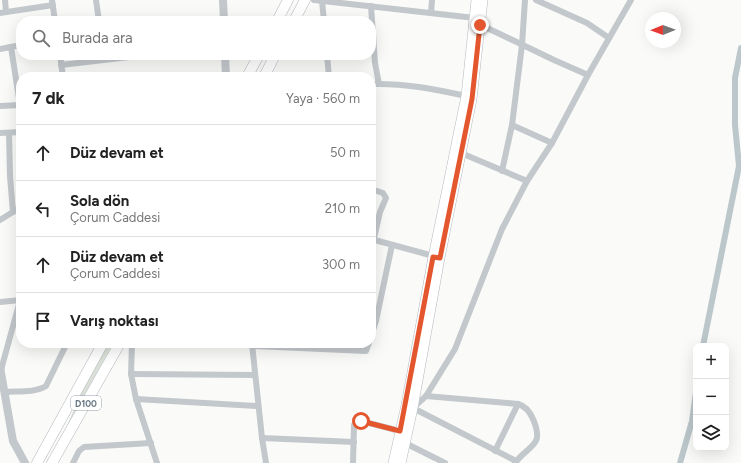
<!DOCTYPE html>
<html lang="tr">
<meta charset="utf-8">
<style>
body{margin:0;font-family:Figtree,sans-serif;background:#f6f6f6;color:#222}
.controls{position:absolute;right:12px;bottom:12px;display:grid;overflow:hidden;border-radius:8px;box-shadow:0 4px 16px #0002}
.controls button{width:36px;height:36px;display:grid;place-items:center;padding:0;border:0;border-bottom:1px solid #e0e0e0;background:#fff;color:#222;font:20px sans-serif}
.compass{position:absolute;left:645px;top:12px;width:36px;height:36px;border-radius:50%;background:#fff;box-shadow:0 4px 16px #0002;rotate:269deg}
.stop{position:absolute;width:12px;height:12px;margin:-9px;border:3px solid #e4572e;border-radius:50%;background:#fff}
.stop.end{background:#e4572e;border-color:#fff;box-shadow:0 1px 4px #0008}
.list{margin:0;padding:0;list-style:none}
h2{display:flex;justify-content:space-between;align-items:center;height:52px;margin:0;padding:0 16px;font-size:17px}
h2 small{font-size:13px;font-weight:400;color:#767676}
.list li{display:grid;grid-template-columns:26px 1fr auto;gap:12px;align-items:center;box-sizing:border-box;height:56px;padding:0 16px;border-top:1px solid #e0e0e0}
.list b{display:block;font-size:15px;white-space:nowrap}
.list p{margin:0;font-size:13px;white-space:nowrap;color:#767676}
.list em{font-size:13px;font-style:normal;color:#767676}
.icon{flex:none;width:22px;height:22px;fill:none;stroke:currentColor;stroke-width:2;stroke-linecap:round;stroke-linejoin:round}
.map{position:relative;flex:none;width:741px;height:463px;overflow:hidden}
.search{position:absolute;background:#fff;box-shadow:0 4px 16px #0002;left:16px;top:16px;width:360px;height:44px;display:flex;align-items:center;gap:10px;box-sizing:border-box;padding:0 14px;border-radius:16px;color:#767676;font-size:15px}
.panel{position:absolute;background:#fff;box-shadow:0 4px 16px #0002;left:16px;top:72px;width:360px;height:276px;border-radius:16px}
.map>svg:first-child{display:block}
.green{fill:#dadfd7}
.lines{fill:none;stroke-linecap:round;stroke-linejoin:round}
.canal{stroke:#bbc7cb;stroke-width:6}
.secondary-casing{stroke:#b3babf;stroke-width:10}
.trunk-casing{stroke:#b4b9bd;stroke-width:11}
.minor{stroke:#c3c8cc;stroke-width:6}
.tertiary{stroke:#c3c8cc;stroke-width:8}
.secondary{stroke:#fff;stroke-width:9}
.trunk{stroke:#fff;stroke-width:10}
.route{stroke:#e4572e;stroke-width:5}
.labels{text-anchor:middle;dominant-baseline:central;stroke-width:4;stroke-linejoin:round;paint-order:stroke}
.shield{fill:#fff;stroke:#939fa8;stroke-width:1}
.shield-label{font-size:9px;font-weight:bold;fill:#657683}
</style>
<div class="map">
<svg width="741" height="463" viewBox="0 0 741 463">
<rect width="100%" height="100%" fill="#fafaf8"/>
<path class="green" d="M109,343H113L65,431L79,397Z"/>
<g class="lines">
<g class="canal">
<path d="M703,346L739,166L735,125V78L741,48"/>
<path d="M680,463L692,421L696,392"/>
</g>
<g class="secondary-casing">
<g id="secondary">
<path d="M393,463L406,405L433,257L466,96L476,0"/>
<path d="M401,463L413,408L440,258L472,99L483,0"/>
</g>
</g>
<g class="trunk-casing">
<g id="trunk">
<path d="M277,21L288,0"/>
<path d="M294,21L305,0"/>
<path d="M247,77L259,55"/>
<path d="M264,77L275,55"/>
<path d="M37,463L103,343"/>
<path d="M52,463L120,343"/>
</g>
</g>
<g class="minor">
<path d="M5,0L6,12"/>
<path d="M52,0L55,21"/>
<path d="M96,0L99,21"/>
<path d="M314,0L475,18"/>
<path d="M536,0L587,23L609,38"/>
<path d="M322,1L324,21"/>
<path d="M371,6L375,63L379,84"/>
<path d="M0,13L53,5"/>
<path d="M431,13L432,0"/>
<path d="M481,25L554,60L588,75"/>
<path d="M11,47L20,105"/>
<path d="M0,49L21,45"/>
<path d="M60,55L63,77"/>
<path d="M327,55L329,77"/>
<path d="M61,65L146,55"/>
<path d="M371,84C404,83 434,89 466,96"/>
<path d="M0,106L21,105"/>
<path d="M512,125L522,45L525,0"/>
<path d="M0,133L21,132"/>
<path d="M9,133L10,176L13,212"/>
<path d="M461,153L527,181"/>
<path d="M502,171L512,125L552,143"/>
<path d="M371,189L383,193L386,198L380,212L371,251"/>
<path d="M0,220L21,207"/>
<path d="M371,239L437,257"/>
<path d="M0,302L21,300"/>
<path d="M371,336L376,321L392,245"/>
<path d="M132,343L131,374L136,399L157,463"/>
<path d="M252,344L262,438L266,463"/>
<path d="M252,346L366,351L369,343"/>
<path d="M1,370L21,297"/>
<path d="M131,374L255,375"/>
<path d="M5,392C17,391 35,393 46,386L67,343"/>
<path d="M426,396L518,404C525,406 530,412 533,419C545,447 529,444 515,463"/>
<path d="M136,399L258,406"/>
<path d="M411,407L516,461"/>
<path d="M413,408L426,396L455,349L502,229L527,181L552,143L588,75L631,0"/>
<path d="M262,438L354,442"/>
<path d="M405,443L445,463"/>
<path d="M495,451L518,404"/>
<path d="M73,463L79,451L84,447L151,443"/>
<path d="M353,463L354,425L356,422L361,421L400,431"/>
</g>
<g class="tertiary">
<path d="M223,0L224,21"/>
<path d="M225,55L226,77"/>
<path d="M0,367L13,441L25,463"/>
</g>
<use href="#secondary" class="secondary"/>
<use href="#trunk" class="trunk"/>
</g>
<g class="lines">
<path class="route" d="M361,421L400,431L433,257L440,258L472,99L480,25"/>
</g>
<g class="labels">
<rect class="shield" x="71" y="396" width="30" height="14" rx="3"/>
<g class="shield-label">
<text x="86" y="403">D100</text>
</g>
</g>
</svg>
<div class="controls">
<button>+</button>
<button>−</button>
<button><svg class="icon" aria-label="layers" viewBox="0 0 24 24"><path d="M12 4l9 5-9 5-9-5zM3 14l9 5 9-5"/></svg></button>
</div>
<svg class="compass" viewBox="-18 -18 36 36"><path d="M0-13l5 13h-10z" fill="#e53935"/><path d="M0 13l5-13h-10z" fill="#767676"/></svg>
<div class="stop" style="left:361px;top:421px"></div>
<div class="stop end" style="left:480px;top:25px"></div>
<div class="search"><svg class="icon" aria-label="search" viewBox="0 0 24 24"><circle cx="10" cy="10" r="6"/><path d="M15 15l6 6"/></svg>Burada ara</div>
<section class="panel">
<h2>7 dk<small>Yaya · 560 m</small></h2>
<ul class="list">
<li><svg class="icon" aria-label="ahead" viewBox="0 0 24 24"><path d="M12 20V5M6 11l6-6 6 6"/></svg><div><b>Düz devam et</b></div><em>50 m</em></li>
<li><svg class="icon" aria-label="left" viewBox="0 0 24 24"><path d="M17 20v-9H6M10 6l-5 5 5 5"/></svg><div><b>Sola dön</b><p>Çorum Caddesi</p></div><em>210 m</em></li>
<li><svg class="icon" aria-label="ahead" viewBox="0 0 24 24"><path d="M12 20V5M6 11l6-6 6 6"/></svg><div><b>Düz devam et</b><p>Çorum Caddesi</p></div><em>300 m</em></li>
<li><svg class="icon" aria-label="arrive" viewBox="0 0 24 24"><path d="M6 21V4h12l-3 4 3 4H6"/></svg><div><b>Varış noktası</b></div></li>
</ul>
</section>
</div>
